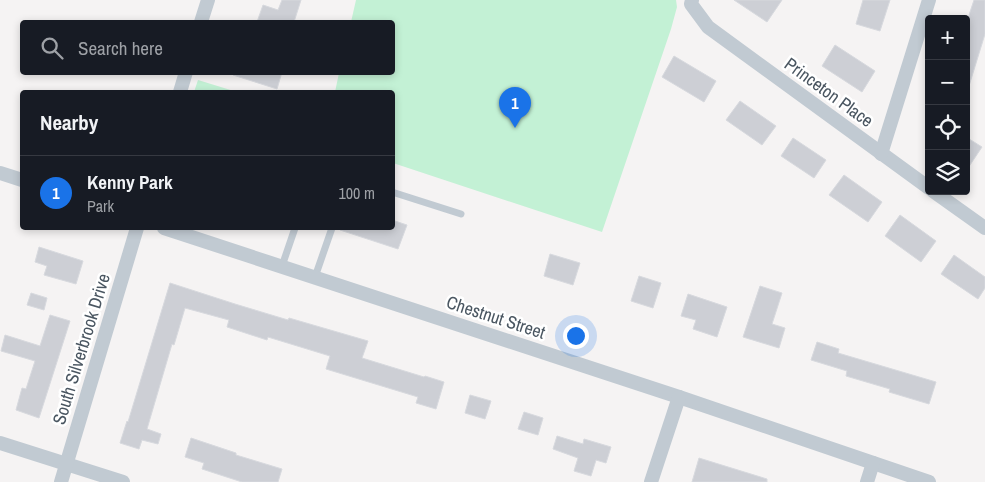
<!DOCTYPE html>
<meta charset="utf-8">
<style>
body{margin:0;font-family:"Archivo Narrow",sans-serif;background:#20242c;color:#f1f3f6}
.controls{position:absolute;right:15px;top:15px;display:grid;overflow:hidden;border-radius:5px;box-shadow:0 2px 8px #0003}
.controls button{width:45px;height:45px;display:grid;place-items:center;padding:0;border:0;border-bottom:1px solid #363941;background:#171b24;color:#f1f3f6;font:25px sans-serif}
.you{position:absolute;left:575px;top:335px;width:18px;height:18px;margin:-12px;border:4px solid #fff;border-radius:50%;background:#1a73e8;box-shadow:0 0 0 8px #1a73e833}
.badge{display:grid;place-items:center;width:32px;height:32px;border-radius:50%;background:#1a73e8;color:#fff;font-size:16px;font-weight:700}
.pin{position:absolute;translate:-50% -41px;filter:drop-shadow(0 1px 2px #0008)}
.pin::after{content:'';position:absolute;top:26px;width:18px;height:15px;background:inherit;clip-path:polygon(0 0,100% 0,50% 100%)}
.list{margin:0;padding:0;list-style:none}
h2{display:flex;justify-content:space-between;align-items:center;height:65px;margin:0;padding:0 20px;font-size:21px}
h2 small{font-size:16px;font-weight:400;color:#9ea1a6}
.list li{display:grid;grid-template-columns:32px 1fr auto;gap:15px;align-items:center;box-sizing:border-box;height:75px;padding:0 20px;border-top:1px solid #363941}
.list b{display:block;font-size:19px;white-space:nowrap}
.list p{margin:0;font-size:16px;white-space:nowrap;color:#9ea1a6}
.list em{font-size:16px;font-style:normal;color:#9ea1a6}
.icon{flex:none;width:28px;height:28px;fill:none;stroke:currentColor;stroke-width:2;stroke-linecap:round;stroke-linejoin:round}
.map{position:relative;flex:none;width:985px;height:482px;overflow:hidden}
.search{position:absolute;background:#171b24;box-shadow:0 2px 8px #0003;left:20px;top:20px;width:375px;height:55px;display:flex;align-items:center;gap:12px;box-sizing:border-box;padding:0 18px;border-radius:5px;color:#9ea1a6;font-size:19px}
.panel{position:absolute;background:#171b24;box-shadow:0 2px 8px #0003;left:20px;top:90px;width:375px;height:140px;border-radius:5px}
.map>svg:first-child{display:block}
.green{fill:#c3f1d5}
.building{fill:#cdcfd5;stroke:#d7d9de}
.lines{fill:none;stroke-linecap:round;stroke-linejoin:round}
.lane{stroke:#c1cad2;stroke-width:7}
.street{stroke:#c1cad2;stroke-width:14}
.labels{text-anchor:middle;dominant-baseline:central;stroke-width:5;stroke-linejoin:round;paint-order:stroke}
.street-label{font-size:18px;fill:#4a5661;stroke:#fff}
</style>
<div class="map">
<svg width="985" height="482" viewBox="0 0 985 482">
<rect width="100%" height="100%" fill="#f5f3f3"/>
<g class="green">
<path d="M356,0H676L677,7L671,29L602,232L393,163L392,92H335L339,73L392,72V22H351Z"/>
<path d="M198,80L237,92H194Z"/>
</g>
<g class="building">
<path d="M282,0H301L294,22H257L263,5L278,10Z"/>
<path d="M734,0H782L767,22Z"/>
<path d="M863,0H890L880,31L856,24Z"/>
<path d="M974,0H985V34L969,86L966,85V24Z"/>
<path d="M835,45L875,71L862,92L822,66Z"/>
<path d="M674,56L716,81L704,102L662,77Z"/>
<path d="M234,72H282L277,89L233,75Z"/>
<path d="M740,101L776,126L762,145L726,120Z"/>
<path d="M966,137L982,147L966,171Z"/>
<path d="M793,138L826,160L814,178L781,156Z"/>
<path d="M844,175L882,202L868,222L829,195Z"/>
<path d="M900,215L936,241L921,262L885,236Z"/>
<path d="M392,220L407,225L398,249L340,230V228H392Z"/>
<path d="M39,247L83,261L76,284L44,275L47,266L35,262Z"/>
<path d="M550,254L580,263L573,285L544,276Z"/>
<path d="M954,255L985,277V288L978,299L941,274Z"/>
<path d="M639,276L661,283L653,308L631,301Z"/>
<path d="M170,283L235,304L288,320L289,318L368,341L362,358L424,377L425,376L444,382L436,409L416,403L418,397L326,369L330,356L268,337L267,340L227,327L229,320L185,308L174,345L172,344L147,429L161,434L158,444L142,440L139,449L120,443L127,421L128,422Z"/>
<path d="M760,286L782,293L772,324L785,328L779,348L743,337Z"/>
<path d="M31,293L47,298L44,310L27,305Z"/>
<path d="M688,294L727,307L717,337L693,329L696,320L681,316Z"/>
<path d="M50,315L70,321L39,418L16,410L22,388L26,389L35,361L1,351L5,335L40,346Z"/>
<path d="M817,342L839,349L838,353L936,382L929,404L889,392L890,389L846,376L847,371L811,360Z"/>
<path d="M470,395L491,401L485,419L465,413Z"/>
<path d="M524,412L543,418L538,435L518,429Z"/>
<path d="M557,436L583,444L584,439L611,447L606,463L596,460L591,476L574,471L578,458L553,449Z"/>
<path d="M191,438L236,453V455L282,469L278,482H242L202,469L204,463L185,457Z"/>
<path d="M699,458L767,479V482H692Z"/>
</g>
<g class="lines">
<g class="lane">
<path d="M392,192L461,214"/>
<path d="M282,266L295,228"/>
<path d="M315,277L332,228"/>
</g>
<g class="street">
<path d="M692,0L691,4L708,27L929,188"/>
<path d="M201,22L208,0"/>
<path d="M180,92L186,72"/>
<path d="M881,154L929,0"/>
<path d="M0,173L22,180"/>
<path d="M933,191L985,228"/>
<path d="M164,228L679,397L929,482"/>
<path d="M0,443L123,482"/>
<path d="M61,482L137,228"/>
<path d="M651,482L679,397"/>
<path d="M867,482L873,463"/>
</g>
</g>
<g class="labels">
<g class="street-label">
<text transform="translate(829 92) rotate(36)">Princeton Place</text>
<text transform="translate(496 317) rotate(18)">Chestnut Street</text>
<text transform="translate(81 349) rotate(-73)">South Silverbrook Drive</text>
</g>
</g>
</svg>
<div class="controls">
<button>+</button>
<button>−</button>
<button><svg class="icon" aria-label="locate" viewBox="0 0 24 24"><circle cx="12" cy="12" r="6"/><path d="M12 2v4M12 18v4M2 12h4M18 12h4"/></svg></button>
<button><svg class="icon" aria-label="layers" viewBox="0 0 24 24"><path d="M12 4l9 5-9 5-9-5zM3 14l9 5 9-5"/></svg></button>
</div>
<div class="you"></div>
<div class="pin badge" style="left:515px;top:128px">1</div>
<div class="search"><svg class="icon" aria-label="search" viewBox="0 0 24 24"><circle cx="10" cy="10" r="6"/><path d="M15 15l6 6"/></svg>Search here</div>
<section class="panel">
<h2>Nearby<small></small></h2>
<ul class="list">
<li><span class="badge">1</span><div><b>Kenny Park</b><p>Park</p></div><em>100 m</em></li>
</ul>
</section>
</div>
